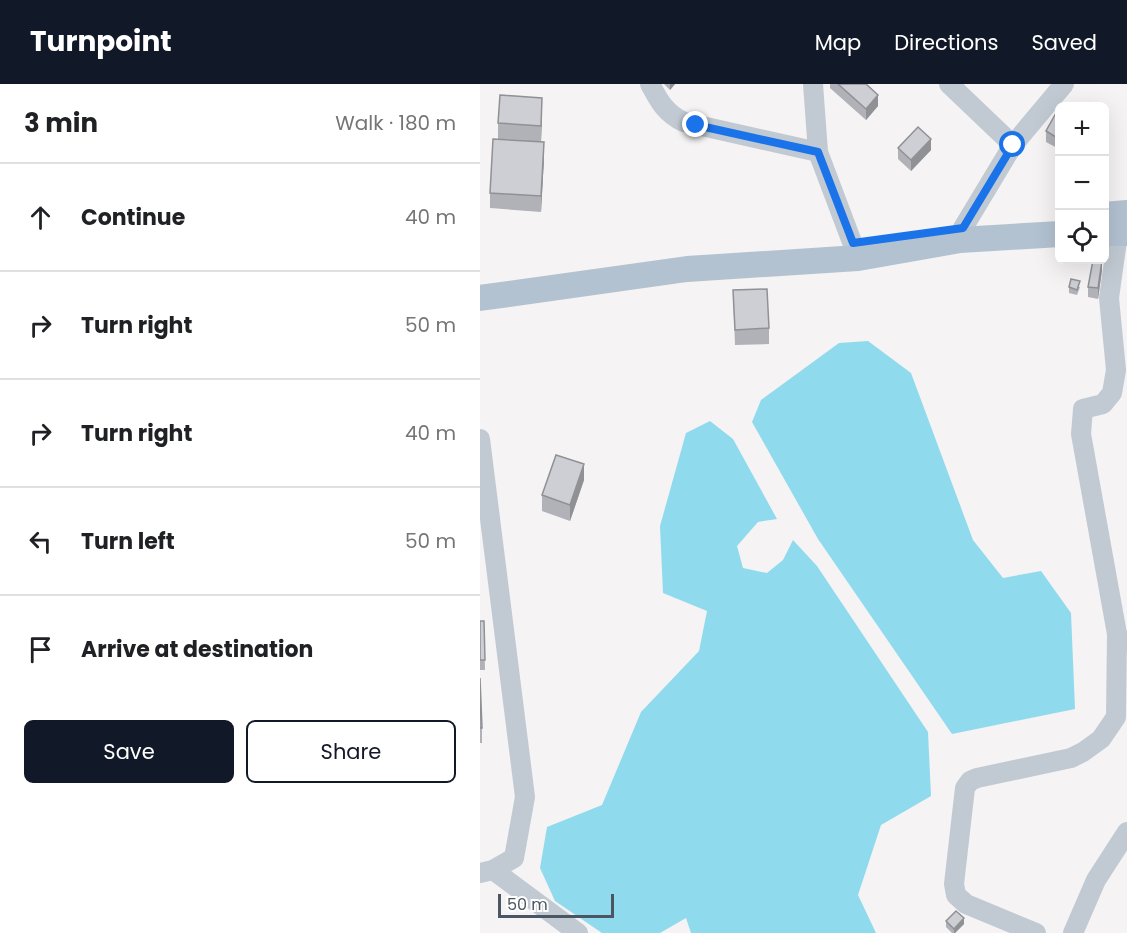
<!DOCTYPE html>
<meta charset="utf-8">
<style>
body{margin:0;font-family:Poppins,sans-serif;background:#f6f6f6;color:#202124}
.controls{position:absolute;right:18px;top:18px;display:grid;overflow:hidden;border-radius:9px;box-shadow:0 6px 24px #0002}
.controls button{width:54px;height:54px;display:grid;place-items:center;padding:0;border:0;border-bottom:2px solid #e0e0e0;background:#fff;color:#202124;font:30px sans-serif}
.scale{position:absolute;left:18px;bottom:15px;width:116px;box-sizing:border-box;padding-left:6px;border:3px solid #4a5661;border-top:0;font-size:16px;line-height:21px;white-space:nowrap;color:#4a5661;-webkit-text-stroke:4px #fff;paint-order:stroke}
.stop{position:absolute;width:18px;height:18px;margin:-14px;border:4px solid #1a73e8;border-radius:50%;background:#fff}
.stop.end{background:#1a73e8;border-color:#fff;box-shadow:0 2px 6px #0008}
.list{margin:0;padding:0;list-style:none}
h2{display:flex;justify-content:space-between;align-items:center;height:78px;margin:0;padding:0 24px;font-size:26px}
h2 small{font-size:20px;font-weight:400;color:#757577}
.list li{display:grid;grid-template-columns:39px 1fr auto;gap:18px;align-items:center;box-sizing:border-box;height:108px;padding:0 24px;border-top:2px solid #e0e0e0}
.list b{display:block;font-size:22px;white-space:nowrap}
.list em{font-size:20px;font-style:normal;color:#757577}
.actions{display:flex;gap:12px;padding:18px 24px}
.actions a{flex:1;padding:14px 0;border:2px solid #111827;border-radius:9px;text-align:center;font-size:21px;color:#111827}
.actions .main{background:#111827;color:#fff}
.icon{flex:none;width:33px;height:33px;fill:none;stroke:currentColor;stroke-width:2;stroke-linecap:round;stroke-linejoin:round}
.map{position:relative;flex:none;width:647px;height:849px;overflow:hidden}
header{display:flex;align-items:center;gap:36px;box-sizing:border-box;height:84px;padding:0 30px;background:#111827;color:#fff}
header strong{font-size:28px}
nav{display:flex;gap:33px;margin-inline-start:auto;font-size:21px}
main{display:flex}
aside{flex:1;background:#fff}
.map>svg:first-child{display:block}
.water{fill:#90daee}
.lines{fill:none;stroke-linecap:round;stroke-linejoin:round}
.minor{stroke:#c1cad2;stroke-width:20}
.major{stroke:#b3c2d1;stroke-width:26}
.wall{fill:#b0b2b7}
.shaded-wall{fill:#909195}
.building{fill:#cdcfd5;stroke:#909195;stroke-width:1.5}
.route{stroke:#1a73e8;stroke-width:8}
</style>
<header>
<strong>Turnpoint</strong>
<nav><a>Map</a><a>Directions</a><a>Saved</a></nav>
</header>
<main>
<aside>
<h2>3 min<small>Walk · 180 m</small></h2>
<ul class="list">
<li><svg class="icon" aria-label="ahead" viewBox="0 0 24 24"><path d="M12 20V5M6 11l6-6 6 6"/></svg><div><b>Continue</b></div><em>40 m</em></li>
<li><svg class="icon" aria-label="right" viewBox="0 0 24 24"><path d="M7 20v-9h11M14 6l5 5-5 5"/></svg><div><b>Turn right</b></div><em>50 m</em></li>
<li><svg class="icon" aria-label="right" viewBox="0 0 24 24"><path d="M7 20v-9h11M14 6l5 5-5 5"/></svg><div><b>Turn right</b></div><em>40 m</em></li>
<li><svg class="icon" aria-label="left" viewBox="0 0 24 24"><path d="M17 20v-9H6M10 6l-5 5 5 5"/></svg><div><b>Turn left</b></div><em>50 m</em></li>
<li><svg class="icon" aria-label="arrive" viewBox="0 0 24 24"><path d="M6 21V4h12l-3 4 3 4H6"/></svg><div><b>Arrive at destination</b></div></li>
</ul>
<div class="actions"><a class="main">Save</a><a>Share</a></div>
</aside>
<div class="map">
<svg width="647" height="849" viewBox="0 0 647 849">
<rect width="100%" height="100%" fill="#f5f3f3"/>
<g class="water">
<path d="M388,257L431,289L493,456L523,494L561,487L591,529L595,625L472,650L338,455L272,338L281,316L359,259Z"/>
<path d="M230,337L253,355L297,435L278,438L257,462L263,484L287,489L303,476L313,456L337,482L448,648L451,712L401,741L378,811L396,849H211L206,834L180,849H122L75,817L60,784L67,743L122,721L161,628L219,567L227,527L183,509L180,442L206,349Z"/>
</g>
<g class="lines">
<g class="minor">
<path d="M170,0C179,17 186,30 204,38L338,68"/>
<path d="M333,0L338,68L378,174"/>
<path d="M469,0L533,61"/>
<path d="M638,149L629,214L636,286L632,309L623,320L603,325L601,350L637,550L643,559"/>
<path d="M480,156L483,144L533,61L584,0"/>
<path d="M0,355L45,713L34,774L13,786L0,789"/>
<path d="M13,786L98,849"/>
<path d="M556,849L486,820L476,811L474,800L485,704L490,697L497,694L591,674L603,668L621,655L636,633L637,550"/>
<path d="M593,849L616,796L647,748"/>
</g>
<g class="major">
<path d="M624,131L647,129"/>
<path d="M624,149H647"/>
<path d="M0,214L207,185L378,174L480,156L580,150"/>
</g>
</g>
<g class="wall">
<path d="M184,0H195L190,6Z"/>
<path d="M350,0H386L398,22L386,36L350,4Z"/>
<path d="M62,30L61,58L18,55V39Z"/>
<path d="M579,31V65L566,58V47Z"/>
<path d="M418,64L451,66L431,87L418,75Z"/>
<path d="M64,74L61,128L10,124V109Z"/>
<path d="M622,186L618,215L608,213V203Z"/>
<path d="M589,203H600L597,211L589,209Z"/>
<path d="M253,206L289,244V260L255,261Z"/>
<path d="M104,396L90,437L62,427V411Z"/>
<path d="M0,537H4L5,586H0Z"/>
<path d="M0,594L2,644V659H0Z"/>
<path d="M466,837L484,840L475,849H472L466,843Z"/>
</g>
<g class="shaded-wall">
<path d="M190,0H195L190,6Z"/>
<path d="M398,11V22L386,36V25Z"/>
<path d="M62,14V30L61,58V42Z"/>
<path d="M451,55V66L431,87V76Z"/>
<path d="M64,58V74L61,128V112Z"/>
<path d="M622,176V186L618,215V204Z"/>
<path d="M104,380V396L90,437V421Z"/>
<path d="M484,834V840L475,849H474V845Z"/>
</g>
<g class="building">
<path d="M358,0H386L398,11L386,25Z"/>
<path d="M20,11L62,14L61,42L18,39Z"/>
<path d="M576,29L579,31V55L566,47Z"/>
<path d="M438,43L451,55L431,76L418,64Z"/>
<path d="M13,55L64,58L61,112L10,109Z"/>
<path d="M613,176H622L618,204L608,203Z"/>
<path d="M591,195L600,197L597,206L589,203Z"/>
<path d="M287,205L289,244L255,246L253,206Z"/>
<path d="M76,371L104,380L90,421L62,411Z"/>
<path d="M0,537H4L5,576H0Z"/>
<path d="M0,594L2,644H0Z"/>
<path d="M476,827L484,834L474,845L466,837Z"/>
</g>
<g class="lines">
<path class="route" d="M216,41L338,68L373,159L483,144L533,61"/>
</g>
</svg>
<div class="controls">
<button>+</button>
<button>−</button>
<button><svg class="icon" aria-label="locate" viewBox="0 0 24 24"><circle cx="12" cy="12" r="6"/><path d="M12 2v4M12 18v4M2 12h4M18 12h4"/></svg></button>
</div>
<div class="scale">50 m</div>
<div class="stop" style="left:533px;top:61px"></div>
<div class="stop end" style="left:216px;top:41px"></div>
</div>
</main>
